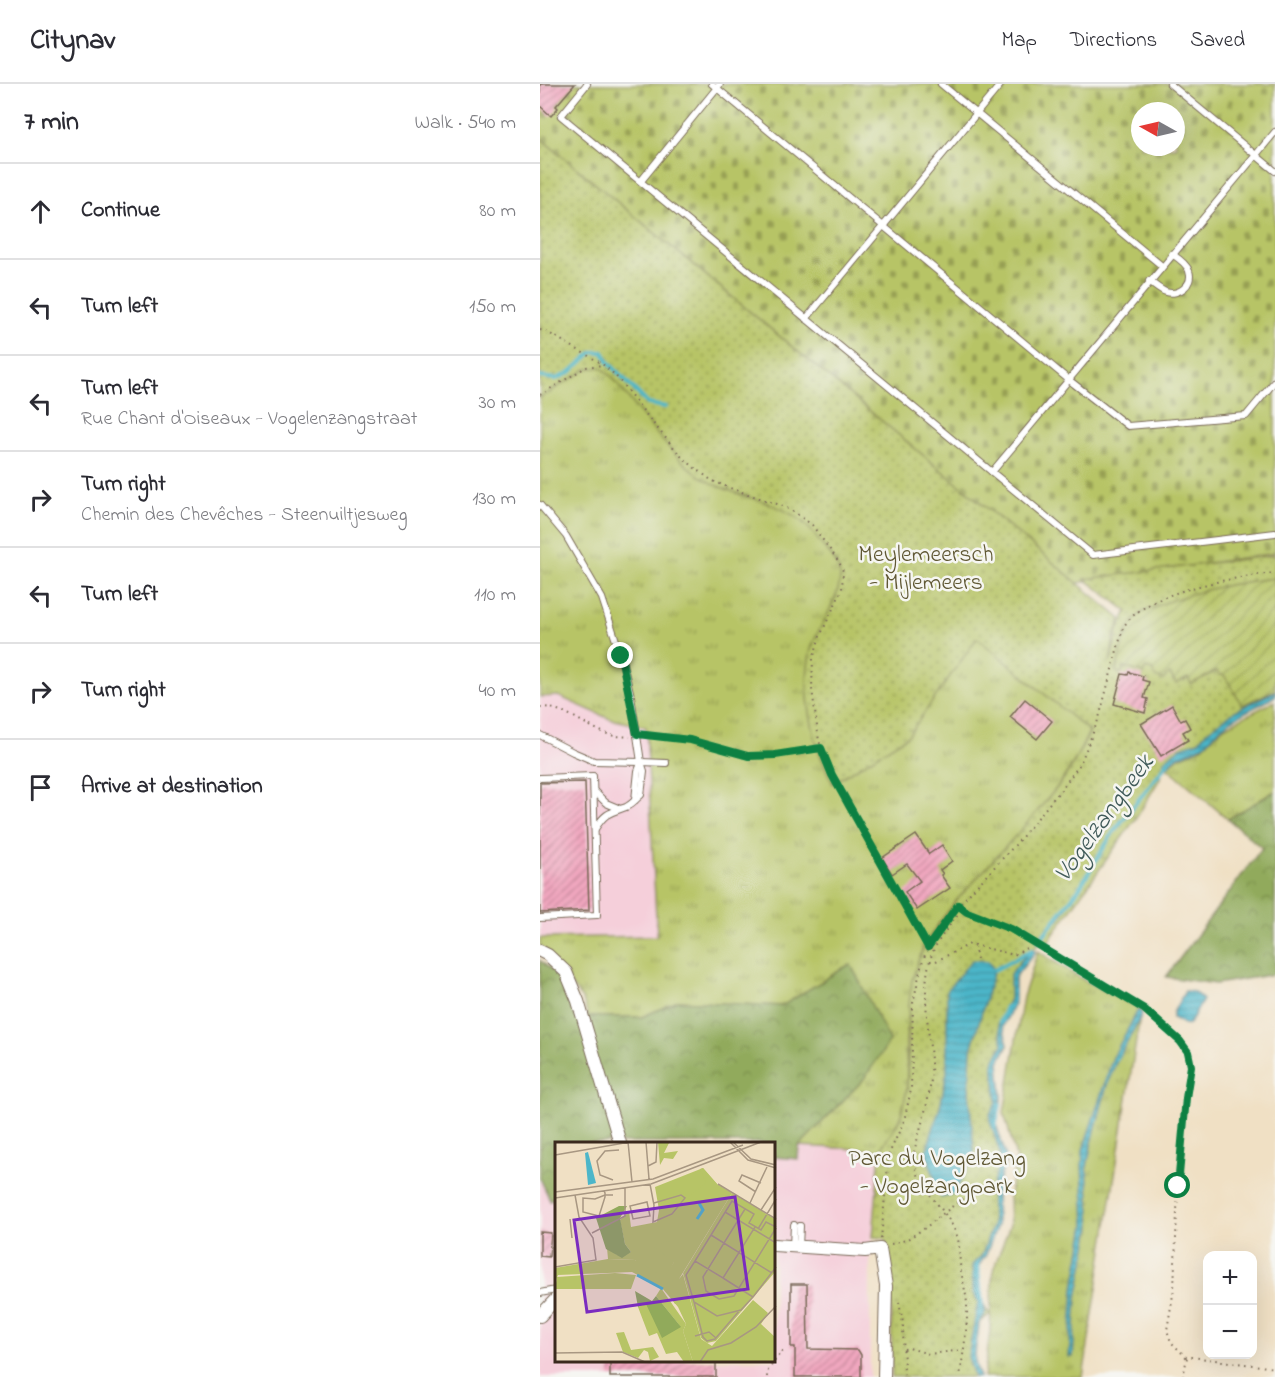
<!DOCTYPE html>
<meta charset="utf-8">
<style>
body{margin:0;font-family:"Indie Flower",sans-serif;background:#f2f2f3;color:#2b2b33}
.controls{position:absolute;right:18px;bottom:18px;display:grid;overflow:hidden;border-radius:12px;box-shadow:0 6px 24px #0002}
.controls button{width:54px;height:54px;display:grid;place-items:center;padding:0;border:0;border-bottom:2px solid #e1e1e2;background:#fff;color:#2b2b33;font:30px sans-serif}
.compass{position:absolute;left:591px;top:18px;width:54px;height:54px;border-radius:50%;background:#fff;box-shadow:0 6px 24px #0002;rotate:278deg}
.stop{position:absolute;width:18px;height:18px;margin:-14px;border:4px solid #0b8043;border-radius:50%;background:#fff}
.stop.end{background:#0b8043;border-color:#fff;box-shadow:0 2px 6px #0008}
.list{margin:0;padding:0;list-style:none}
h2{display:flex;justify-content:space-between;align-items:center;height:78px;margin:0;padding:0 24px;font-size:26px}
h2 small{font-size:20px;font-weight:400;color:#7c7c81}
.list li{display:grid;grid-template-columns:39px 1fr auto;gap:18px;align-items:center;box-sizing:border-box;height:96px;padding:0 24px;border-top:2px solid #e1e1e2}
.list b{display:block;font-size:22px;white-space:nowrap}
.list p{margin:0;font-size:20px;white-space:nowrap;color:#7c7c81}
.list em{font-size:20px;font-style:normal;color:#7c7c81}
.icon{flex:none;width:33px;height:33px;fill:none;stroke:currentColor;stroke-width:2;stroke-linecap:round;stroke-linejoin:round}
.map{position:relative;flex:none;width:735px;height:1293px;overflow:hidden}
header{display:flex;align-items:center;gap:36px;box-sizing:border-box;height:84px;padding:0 30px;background:#fff;border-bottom:2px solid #e1e1e2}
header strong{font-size:28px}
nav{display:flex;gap:33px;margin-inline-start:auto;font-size:21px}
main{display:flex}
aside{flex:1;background:#fff}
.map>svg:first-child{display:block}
.built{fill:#f5cfda}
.grass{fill:url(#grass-tufts);stroke:#797742;stroke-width:1.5}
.forest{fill:url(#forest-crowns);stroke:#666a3c;stroke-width:1.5}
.wetland{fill:url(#wetland-marsh);stroke:#797742;stroke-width:1.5}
.cemetery{fill:url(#cemetery-stones);stroke:#797742;stroke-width:1.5;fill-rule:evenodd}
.park{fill:url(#park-dots);stroke:#797742;stroke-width:1.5}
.garden{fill:url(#garden-furrows);stroke:#797742;stroke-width:1.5}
.water{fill:url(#water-rules);stroke:#447074;stroke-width:1.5}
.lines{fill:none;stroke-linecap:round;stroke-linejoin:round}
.stream{stroke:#4cb6c9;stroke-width:4}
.building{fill:url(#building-hatch)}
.service-casing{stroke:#7a6a58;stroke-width:8}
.minor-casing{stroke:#7a6a58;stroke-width:14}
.path{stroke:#7a6a58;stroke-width:2;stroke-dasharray:1.5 4.5;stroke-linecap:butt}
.service{stroke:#fff;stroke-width:6}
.minor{stroke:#fff;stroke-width:12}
.route{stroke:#0b8043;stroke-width:8}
.labels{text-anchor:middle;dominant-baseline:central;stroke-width:5;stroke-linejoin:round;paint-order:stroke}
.park-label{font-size:24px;fill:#605834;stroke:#f6f6f2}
.water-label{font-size:26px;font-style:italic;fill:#415b5a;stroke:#f6f6f2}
.inset-river{fill:none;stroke:#4cb6c9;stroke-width:3}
.inset-road{fill:none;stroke:#a89782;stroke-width:1.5}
.view{fill:#7b2cbf;fill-opacity:0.15;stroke:#7b2cbf;stroke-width:3}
.inset-edge{fill:none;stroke:#3b2a1e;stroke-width:3}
</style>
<header>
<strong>Citynav</strong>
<nav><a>Map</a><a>Directions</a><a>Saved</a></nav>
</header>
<main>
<aside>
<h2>7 min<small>Walk · 540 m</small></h2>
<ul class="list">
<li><svg class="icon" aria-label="ahead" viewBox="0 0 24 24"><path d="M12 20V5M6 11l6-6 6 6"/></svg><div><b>Continue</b></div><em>80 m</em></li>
<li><svg class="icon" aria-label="left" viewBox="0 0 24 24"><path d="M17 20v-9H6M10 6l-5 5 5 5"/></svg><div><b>Turn left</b></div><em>150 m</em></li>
<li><svg class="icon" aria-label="left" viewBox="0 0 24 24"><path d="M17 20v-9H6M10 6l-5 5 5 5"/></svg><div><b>Turn left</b><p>Rue Chant d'Oiseaux - Vogelenzangstraat</p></div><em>30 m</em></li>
<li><svg class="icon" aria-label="right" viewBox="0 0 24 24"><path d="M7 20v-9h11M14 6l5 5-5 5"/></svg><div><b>Turn right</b><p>Chemin des Chevêches - Steenuiltjesweg</p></div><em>130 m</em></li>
<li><svg class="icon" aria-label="left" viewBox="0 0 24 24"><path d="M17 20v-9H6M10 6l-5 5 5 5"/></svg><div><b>Turn left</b></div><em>110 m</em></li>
<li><svg class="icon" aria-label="right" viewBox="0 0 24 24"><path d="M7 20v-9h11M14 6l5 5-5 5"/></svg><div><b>Turn right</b></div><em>40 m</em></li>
<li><svg class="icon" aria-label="arrive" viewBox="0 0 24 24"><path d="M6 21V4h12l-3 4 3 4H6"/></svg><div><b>Arrive at destination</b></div></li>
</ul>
</aside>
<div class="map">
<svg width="735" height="1293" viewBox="0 0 735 1293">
<defs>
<pattern id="grass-tufts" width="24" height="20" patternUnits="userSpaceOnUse" patternTransform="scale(1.5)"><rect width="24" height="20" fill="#b7c466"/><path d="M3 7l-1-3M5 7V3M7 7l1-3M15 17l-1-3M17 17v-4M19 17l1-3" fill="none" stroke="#969f53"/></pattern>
<pattern id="forest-crowns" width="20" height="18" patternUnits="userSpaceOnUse" patternTransform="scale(1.5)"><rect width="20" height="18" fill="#91aa5b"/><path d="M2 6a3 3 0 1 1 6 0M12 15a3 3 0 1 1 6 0" fill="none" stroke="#788b4b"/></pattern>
<pattern id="wetland-marsh" width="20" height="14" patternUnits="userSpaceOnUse" patternTransform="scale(1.5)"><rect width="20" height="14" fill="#b7c466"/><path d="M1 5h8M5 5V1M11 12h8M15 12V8" fill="none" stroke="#969f53"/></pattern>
<pattern id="cemetery-stones" width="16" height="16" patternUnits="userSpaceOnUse" patternTransform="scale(1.5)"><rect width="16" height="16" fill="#b7c466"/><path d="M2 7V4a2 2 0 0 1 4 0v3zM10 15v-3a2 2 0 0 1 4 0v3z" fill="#969f53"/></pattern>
<pattern id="park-dots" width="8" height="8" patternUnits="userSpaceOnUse" patternTransform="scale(1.5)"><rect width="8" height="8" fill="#b7c466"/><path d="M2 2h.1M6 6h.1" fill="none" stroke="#969f53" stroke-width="1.8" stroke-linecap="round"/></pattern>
<pattern id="garden-furrows" width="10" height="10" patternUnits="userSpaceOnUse" patternTransform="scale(1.5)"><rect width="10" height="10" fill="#b7c466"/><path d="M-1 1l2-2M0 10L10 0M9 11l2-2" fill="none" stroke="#969f53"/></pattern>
<pattern id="water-rules" width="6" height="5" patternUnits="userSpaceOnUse" patternTransform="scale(1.5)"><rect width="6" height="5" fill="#4cb6c9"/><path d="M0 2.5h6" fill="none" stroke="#4094a3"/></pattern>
<pattern id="building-hatch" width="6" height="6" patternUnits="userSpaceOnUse" patternTransform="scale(1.5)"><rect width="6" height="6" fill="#f1a7bf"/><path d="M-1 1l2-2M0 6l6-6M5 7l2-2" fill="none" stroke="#c4889b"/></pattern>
</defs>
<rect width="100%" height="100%" fill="#f6f6f2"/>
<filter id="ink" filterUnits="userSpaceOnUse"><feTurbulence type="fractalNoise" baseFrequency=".0167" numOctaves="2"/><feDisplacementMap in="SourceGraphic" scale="12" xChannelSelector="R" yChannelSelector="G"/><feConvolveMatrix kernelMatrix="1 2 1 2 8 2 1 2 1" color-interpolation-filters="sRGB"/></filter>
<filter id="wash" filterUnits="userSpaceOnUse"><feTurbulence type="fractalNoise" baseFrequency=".008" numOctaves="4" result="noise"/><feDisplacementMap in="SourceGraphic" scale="24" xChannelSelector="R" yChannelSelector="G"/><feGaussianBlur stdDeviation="1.35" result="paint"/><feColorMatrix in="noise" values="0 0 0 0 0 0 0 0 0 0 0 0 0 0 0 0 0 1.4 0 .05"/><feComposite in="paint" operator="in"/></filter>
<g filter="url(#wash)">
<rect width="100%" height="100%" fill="#f0e0c4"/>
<g class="built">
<path d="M18,612L70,635L106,643L117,853L0,854V613Z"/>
<path d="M259,1062L340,1066L330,1179V1293H0V1094L10,1116L16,1114V1276H234V1073L258,1075Z"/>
</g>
<g class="grass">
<path d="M0,54L555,632C533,698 481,746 435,797C417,817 398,836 385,861C374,879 367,936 366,959C366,980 369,1002 364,1022C360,1039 349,1052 340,1066L259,1062L323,996L305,883L243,922L138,917L102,933H48L43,916L0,861V854L117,852L106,643L70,635L18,612L0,613Z"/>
<path d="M735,617V707L688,735L627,683L639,673L661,664L684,643Z"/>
<path d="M498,867L545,897L601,925L543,1293H444L450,1247L452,1196L456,1178L470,1141L469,1113L476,1073L464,1029L483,913Z"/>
</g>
<g class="forest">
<path d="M735,707V890L676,900L626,893L722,764L688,735Z"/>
<path d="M0,876L19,893L35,933H102L138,917L242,922L305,883L311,881L350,957L323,996L259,1062L258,1075L234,1073V1059H16V1114L10,1116L0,1094Z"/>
</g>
<path class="wetland" d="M616,686L622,691L598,731L508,858H501L497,856Z"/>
<path class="cemetery" d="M0,0H735V469L537,499L0,54ZM600,27H636V63H600Z"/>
<path class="park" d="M0,54L581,535L574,554L570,578L578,546L587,527L545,495L735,471V611L694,631L663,659L629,675L564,763L521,833L506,848L475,893L474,919L462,944L468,962L457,978L461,1016L453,1030L466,1079L456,1100L454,1116L457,1135L446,1170L437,1180V1211L450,1230L436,1242L431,1274L438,1293H352L351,1190L345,1154L333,1153L340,1066L360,1035L367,1006L369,919L372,897L378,877L385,861L415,818L490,736L520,700L533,680L550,648L437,554L368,652L293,699C273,665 260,601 272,562C279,541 305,509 299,486C296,476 288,468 281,460C274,450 267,440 256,433C224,412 184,412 153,387C122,361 98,325 73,294L61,283L47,285L0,314Z"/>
<path class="garden" d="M735,494V606L702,621L686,594L683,591H679L677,587L651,600L648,594L636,600L630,590L626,592L624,596L615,593L613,586L606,584L603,589L584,583L582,589L576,588C581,566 584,544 601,529C643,509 689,499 735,494Z"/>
<g class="water">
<path d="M735,607V612C718,623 698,630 682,643C675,649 669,658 662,662C650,670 636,669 627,683L624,681V676L641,663L659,657L666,648L695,627Z"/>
<path d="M492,864L496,867L475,893V917L463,943L468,960L459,978L462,1014L454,1033L466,1073L456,1108L457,1141L446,1171L437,1184C437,1192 436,1201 439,1209C443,1223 451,1225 439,1239C438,1260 430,1273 440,1293H434L428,1273L438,1218L433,1207L432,1181L442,1171L453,1139L451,1116L453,1099L460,1078V1069L450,1037V1030L457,1018L453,979L463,960L458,939L470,915V890Z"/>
<path d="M432,876L448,877L454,886L431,966L429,1004L434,1070L415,1109L401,1114L386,1068L400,1023L407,989V906Z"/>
<path d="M645,907L654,908L663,916L649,940L645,941L633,934V929Z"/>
<path d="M598,926L602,928L601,932L575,981L567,1001L551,1062L547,1083L551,1143L537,1214L533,1273H529L534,1204L545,1141L542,1082L543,1066L573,973Z"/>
</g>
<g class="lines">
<g class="stream">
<path d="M0,293L16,295L29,289L53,268H63L70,280L108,320L126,323"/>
<path d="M499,857L538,806L574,747L628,678"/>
<path d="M454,886L492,866"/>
<path d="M460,938L466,923L471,921"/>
<path d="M455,1042L460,1020"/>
<path d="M437,1180L442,1220"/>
</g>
</g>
<g id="blocks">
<g class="building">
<path d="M0,0H35L16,22L18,24L11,32L0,22Z"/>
<path d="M589,588L603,592L602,596L609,598L604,614L608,615L605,629L574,620L582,590L588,591Z"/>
<path d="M485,615L512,637L497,655L470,633Z"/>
<path d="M632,621L641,637L645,635L650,644L643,648L648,656L621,672L601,640Z"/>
<path d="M45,698L49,826L0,829V699Z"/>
<path d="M376,751L389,770L402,761L412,777L400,786L403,790L401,791L410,804L377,826L365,808L380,797L367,780L352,790L342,774Z"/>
<path d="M0,1148L11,1149L9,1173L0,1172Z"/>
<path d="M251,1200H267L268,1265L318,1266L321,1271V1293H255V1263H251Z"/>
<rect x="70" y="1276" width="106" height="17"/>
</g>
</g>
</g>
<g filter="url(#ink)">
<use href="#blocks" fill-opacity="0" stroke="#7a6a58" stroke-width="1.5"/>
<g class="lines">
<g class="service-casing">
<g id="service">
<path d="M47,0L21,32L452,388"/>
<path d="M172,0L529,296L588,342L706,332L735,297"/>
<path d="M401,0L622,182"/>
<path d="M630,0L735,87"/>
<path d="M735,48L452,388L553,471L735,449"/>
<path d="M101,97L180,0"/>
<path d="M609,197C615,201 620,206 626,208C638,212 654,201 649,187C647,180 638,174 632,170"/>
<path d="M266,235L461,0"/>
<path d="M0,421L26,452L62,514L81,572L91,612L101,678L54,677L33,668L0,651"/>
<path d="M101,678L126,679"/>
<path d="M0,694L53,692L57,831L0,834"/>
<path d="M54,707L66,719L78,724"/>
<path d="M95,716L98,687L101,679"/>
<path d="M55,745C65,729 69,729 86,723C91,721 96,715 101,711L104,687L101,678"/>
<path d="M253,1162L254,1141"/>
<path d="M259,1162L260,1142"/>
<path d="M0,1209L16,1206"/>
</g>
</g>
<g class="minor-casing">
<g id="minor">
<path d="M0,867L8,871L26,888L38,917L80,1059"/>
<path d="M234,1161L325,1167L340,1165L346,1202L344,1293"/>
<path d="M0,1232L16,1215"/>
</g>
</g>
<g class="path">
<path d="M0,246L7,248L61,279L75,291L112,338L141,372L155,384L171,396L187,403L243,422L257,430L272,441L299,478L303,487L302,506L280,552L273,575L272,605L279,657L292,691L393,869"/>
<path d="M0,311L46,283L63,281"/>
<path d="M0,623C27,623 46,644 71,651C77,653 83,652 90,653"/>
<path d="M106,650L150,656L208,672L235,671L280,664"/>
<path d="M418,821L427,828L471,845L604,925L640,957L648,968L651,982L646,1014L638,1102L634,1205L627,1246L631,1258L647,1274"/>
<path d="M416,825L417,831C409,843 397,856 392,870C378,909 393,955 391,995C389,1019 380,1044 374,1068C373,1104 406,1121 417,1152C420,1161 419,1169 420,1179C421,1193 426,1206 427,1220C428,1244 423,1269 420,1293"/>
<path d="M434,862L437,875"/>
<path d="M390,877H396L430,860L474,871L490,862"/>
<path d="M341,1155L349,1070L364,1037L371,1006L373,919L382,879L388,863L416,824L477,759L523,703L540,680L559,634L583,544C603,507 695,493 735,489"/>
<path d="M351,1160L366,1156L385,1144L438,1102"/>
<path d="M359,1218L363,1239L364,1293"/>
<path d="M364,1265L369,1264L389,1270L423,1266"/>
<path d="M227,1293V1288L241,1268L247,1267"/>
<path d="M643,1293L647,1274L652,1273L735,1284"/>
</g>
<use href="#service" class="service"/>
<use href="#minor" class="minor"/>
</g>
</g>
<g class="lines" filter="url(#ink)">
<path class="route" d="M81,572L97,650L150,656L208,672L235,671L281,664L292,691L388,863L418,821L427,828L471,845L604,925L640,957L648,968L651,982L646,1014L638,1102"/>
</g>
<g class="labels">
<g class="park-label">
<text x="386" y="471">Meylemeersch<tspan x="386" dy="28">- Mijlemeers</tspan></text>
<text x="397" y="1075">Parc du Vogelzang<tspan x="397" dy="28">- Vogelzangpark</tspan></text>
</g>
<g class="water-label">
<text transform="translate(565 735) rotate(-54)">Vogelzangbeek</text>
</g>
</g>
<g transform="translate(15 1058)">
<rect width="220" height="220" fill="#f0e0c4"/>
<path d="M103,0L114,1L109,11L123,9L118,17L109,16L105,23ZM148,26L162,42L106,144L80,118L53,117L52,106L62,113L76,110L70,102L65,78L74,69L76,85L102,80L104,68L100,45ZM60,131L81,133L76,147H0L2,135ZM106,146L131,182L128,189L138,220H129L122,210L111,212L102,191L94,194L83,165L91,162L125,184L101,154ZM69,190L76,208L98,205L104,215L95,219L93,210L89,208L83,216L68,210L61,191Z" fill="#b7c466"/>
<path d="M64,64H72L65,76L70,102L76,110L67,116L51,107L41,76ZM80,149L97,159L101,154L126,185L107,196L91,162L83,165Z" fill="#91aa5b"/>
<path d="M177,51L220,77V130L161,199L152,201L146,196L128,131Z" fill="#b7c466"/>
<path d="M148,26L162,42L177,51L124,137L128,132L146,197L157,204L198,158L213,171L206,182L220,195V220H138L128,189L131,182L123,165L107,146L77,130L3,133L0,141V126L53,117L80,118L109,135L119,120L98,104L112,99L125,101L130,96L134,83L146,68L133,55L151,41L145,27Z" fill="#b7c466"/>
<path d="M117,138L125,140L132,159L120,162L115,154L119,150Z" fill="#b7c466"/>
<path d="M33,10L41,41L33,43L30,11Z" fill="#4cb6c9"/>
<path class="inset-river" d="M142,77L148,68L144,61M82,133L108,147"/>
<path class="inset-road" d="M73,0L77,40M91,0L94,37M175,0L193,18L221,26M178,0L196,17L221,23M0,13L75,0M93,24L101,20L102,0M58,38L45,33L42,19L50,9L64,8M95,42L98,58L99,63L98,80L117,72L130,56L126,53L99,61M163,42L221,77M49,49L50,51V55L44,74L28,70V56L40,57L50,53H58M0,50L98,37L188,3M201,50L184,39L187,33L206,41M0,56L96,42L206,0M92,60L95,74L78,77L75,64ZM195,61L212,25M190,67L148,135L151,149L164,157L179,154L221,86M206,68L221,45M170,70L221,101M15,77L17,96M203,87L221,57M37,91L70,74V46M156,93L217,131M140,119L177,59L199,72L194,81L206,88L211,80L221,85M0,125L41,118L38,96L24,75L20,53M168,136L198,155L186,168L162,174L139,160L131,133L140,119L168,136L200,85M198,155L221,125M139,160L148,195L152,199L160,197L185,168M140,194L154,190L161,196M0,211L67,210L90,220M145,220L153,208L176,201L201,185L221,164"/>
<path class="view" d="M180,55L193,147L32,170L19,78Z"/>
<rect width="220" height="220" class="inset-edge"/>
</g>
</svg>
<div class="controls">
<button>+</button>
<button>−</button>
</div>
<svg class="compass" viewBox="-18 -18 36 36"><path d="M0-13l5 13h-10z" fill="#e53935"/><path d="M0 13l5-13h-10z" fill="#7c7c81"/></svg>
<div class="stop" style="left:638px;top:1102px"></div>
<div class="stop end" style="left:81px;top:572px"></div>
</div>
</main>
